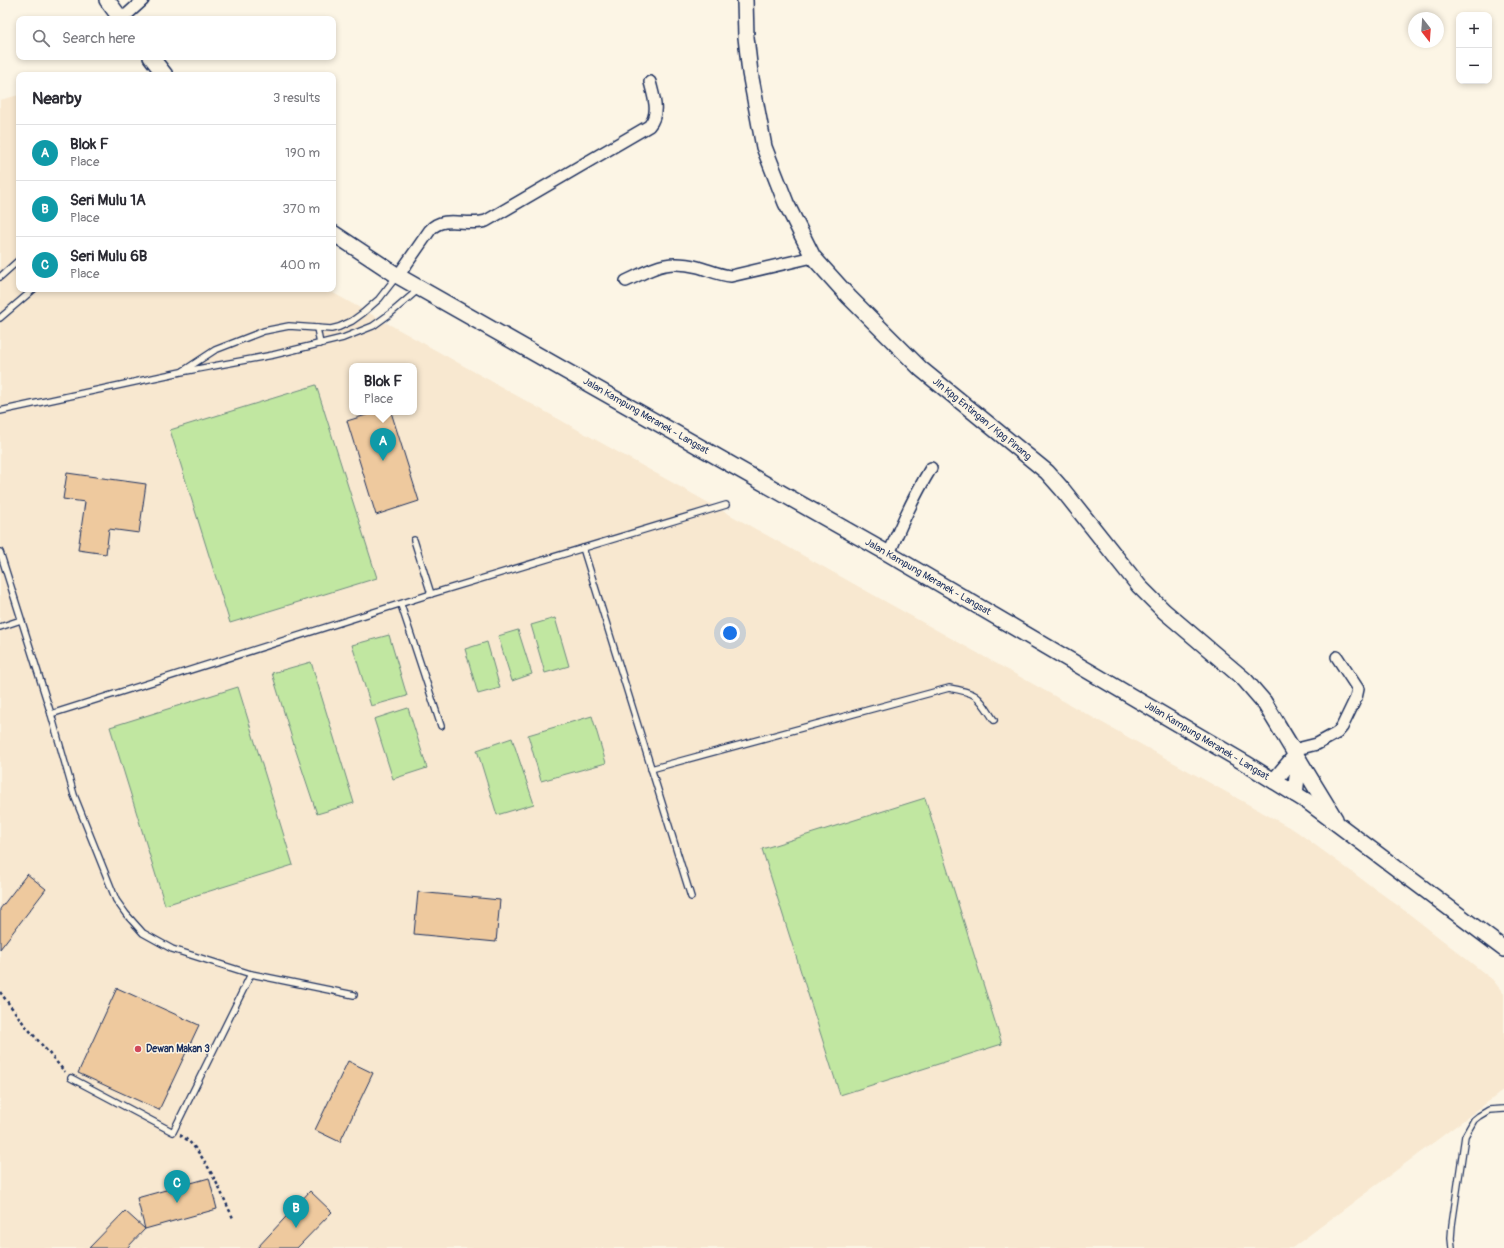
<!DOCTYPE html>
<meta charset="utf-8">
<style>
body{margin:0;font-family:Pangolin,sans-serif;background:#f7f7f7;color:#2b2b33}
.controls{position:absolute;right:12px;top:12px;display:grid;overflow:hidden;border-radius:8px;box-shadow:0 2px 6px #0003}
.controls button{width:36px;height:36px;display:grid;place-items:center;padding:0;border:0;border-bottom:1px solid #e1e1e2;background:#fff;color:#2b2b33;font:20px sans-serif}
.compass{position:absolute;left:1408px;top:12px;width:36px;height:36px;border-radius:50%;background:#fff;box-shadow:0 2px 6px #0003;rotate:163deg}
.you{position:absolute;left:730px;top:633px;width:14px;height:14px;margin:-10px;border:3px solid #fff;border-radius:50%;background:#1a73e8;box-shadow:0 0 0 6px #1a73e833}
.badge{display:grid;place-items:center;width:26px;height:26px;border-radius:50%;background:#d1495b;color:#fff;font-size:13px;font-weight:700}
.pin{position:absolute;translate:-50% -33px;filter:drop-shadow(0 1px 2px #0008)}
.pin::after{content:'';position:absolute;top:21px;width:14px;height:12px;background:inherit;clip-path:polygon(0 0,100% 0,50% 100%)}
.popup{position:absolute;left:349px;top:363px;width:68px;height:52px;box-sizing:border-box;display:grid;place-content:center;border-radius:8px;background:#fff;filter:drop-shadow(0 1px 3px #0005);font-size:13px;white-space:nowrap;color:#7c7c81}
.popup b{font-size:15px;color:#2b2b33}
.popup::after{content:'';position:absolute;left:50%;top:100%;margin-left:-8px;border:8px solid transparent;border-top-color:#fff}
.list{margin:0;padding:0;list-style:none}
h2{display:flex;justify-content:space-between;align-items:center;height:52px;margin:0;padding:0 16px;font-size:17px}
h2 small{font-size:13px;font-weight:400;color:#7c7c81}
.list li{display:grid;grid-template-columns:26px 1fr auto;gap:12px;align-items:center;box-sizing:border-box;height:56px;padding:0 16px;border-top:1px solid #e1e1e2}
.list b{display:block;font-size:15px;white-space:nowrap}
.list p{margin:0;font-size:13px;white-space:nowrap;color:#7c7c81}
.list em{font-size:13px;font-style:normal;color:#7c7c81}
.icon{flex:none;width:22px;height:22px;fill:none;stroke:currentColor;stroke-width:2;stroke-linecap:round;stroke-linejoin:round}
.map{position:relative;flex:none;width:1504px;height:1248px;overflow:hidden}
.search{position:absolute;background:#fff;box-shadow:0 2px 6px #0003;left:16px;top:16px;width:320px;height:44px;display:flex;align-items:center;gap:10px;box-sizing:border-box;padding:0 14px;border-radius:8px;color:#7c7c81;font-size:15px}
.panel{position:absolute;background:#fff;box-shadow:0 2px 6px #0003;left:16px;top:72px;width:320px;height:220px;border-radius:8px}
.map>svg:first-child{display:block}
.built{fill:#f8e8d0;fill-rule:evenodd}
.green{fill:#c1e7a1;stroke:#6e8b80}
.building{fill:#eec99e;stroke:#1b2f5e}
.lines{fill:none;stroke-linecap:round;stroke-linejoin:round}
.service-casing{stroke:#1b2f5e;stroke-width:8}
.minor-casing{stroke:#1b2f5e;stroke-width:14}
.secondary-casing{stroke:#1b2f5e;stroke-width:18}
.path{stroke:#1b2f5e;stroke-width:2.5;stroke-dasharray:3 3;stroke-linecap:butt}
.service{stroke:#fcf5e5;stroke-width:5.5}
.minor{stroke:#fcf5e5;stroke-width:11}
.secondary{stroke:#fcf5e5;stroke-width:15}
.poi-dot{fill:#d1495b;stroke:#fcf5e5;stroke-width:1.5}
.labels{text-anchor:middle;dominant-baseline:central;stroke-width:3;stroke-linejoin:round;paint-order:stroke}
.street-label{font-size:10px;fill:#1b2f5e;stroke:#fcf5e5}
.poi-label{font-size:10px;font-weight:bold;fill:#1b2f5e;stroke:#fcf5e5;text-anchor:start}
</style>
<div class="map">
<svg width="1504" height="1248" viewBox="0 0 1504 1248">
<rect width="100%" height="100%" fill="#fcf5e5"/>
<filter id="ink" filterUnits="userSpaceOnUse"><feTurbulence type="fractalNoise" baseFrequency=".025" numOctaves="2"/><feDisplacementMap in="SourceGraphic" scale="8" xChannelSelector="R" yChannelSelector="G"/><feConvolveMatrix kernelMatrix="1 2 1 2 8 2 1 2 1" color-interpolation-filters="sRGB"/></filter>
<g filter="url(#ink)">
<path class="built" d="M19,95V289H326L1296,831L1408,913L1493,980L1504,994V1090L1292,1248H0V100ZM352,366H414V412H352Z"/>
<g class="green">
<path d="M316,385L377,578L230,623L170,430Z"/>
<path d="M555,618L569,666L545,673L531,625Z"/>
<path d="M518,630L532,674L512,681L498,636Z"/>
<path d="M389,635L407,696L371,706L352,645Z"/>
<path d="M487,642L500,688L478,694L465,649Z"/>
<path d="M311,662L354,803L317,814L294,745L272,673Z"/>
<path d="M238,687L293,865L165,905L110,727Z"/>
<path d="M408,708L427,768L393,779L374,719Z"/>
<path d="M592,716L606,763L541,781L528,735Z"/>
<path d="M512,738L534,804L497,815L477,750Z"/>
<path d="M925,798L1002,1044L840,1095L762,849Z"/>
</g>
<g class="building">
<path d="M376,412H391L419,501L376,515L347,421Z"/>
<path d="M67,473L146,484L139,533L109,529L106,554L78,550L85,502L63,499Z"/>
<path d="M27,874L46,889L0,949V909Z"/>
<path d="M418,892L500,900L496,942L414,934Z"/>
<path d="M117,988L199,1025L159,1110L78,1073Z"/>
<path d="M348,1061L373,1073L340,1142L315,1130Z"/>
<path d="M209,1178L217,1209L145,1229L137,1198Z"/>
<path d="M310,1191L332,1212L297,1248H257Z"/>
<path d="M125,1211L145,1229L127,1248H89Z"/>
</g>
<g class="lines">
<g class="service-casing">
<g id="service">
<path d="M0,277L19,260"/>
<path d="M0,318L34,289"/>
<path d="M317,328L320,344"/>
<path d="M183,371L215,350L264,331L289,326L331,329L339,327L352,321L363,313L379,299L397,276"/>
<path d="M0,411L181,372L273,355L343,338L373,326L391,313L419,289"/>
<path d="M414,540L431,594"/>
<path d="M583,548L691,897"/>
<path d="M0,552L51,714L74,795L116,900L126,914L143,933L172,949L251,974L354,995"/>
<path d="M401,605L441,726"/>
<path d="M0,627L21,620"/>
<path d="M51,714L431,594L726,505"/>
<path d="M651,769L949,688C979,693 978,696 994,720"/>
<path d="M71,1078L173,1132L251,974"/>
<path d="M1452,1248L1451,1238L1452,1225L1465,1136L1474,1120L1479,1116L1489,1110L1504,1109"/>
</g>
</g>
<g class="minor-casing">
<g id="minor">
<path d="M122,19L143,0"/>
<path d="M398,276L430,230C444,214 467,227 486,221L649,126C660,113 654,98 650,82"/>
<path d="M626,281C654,268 666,259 698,267C709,270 719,275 731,276L813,257"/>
<path d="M889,554C901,524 914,496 931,468"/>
<path d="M1293,750L1317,744L1337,733L1342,727L1356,698L1358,689L1337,657"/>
</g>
</g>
<g class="secondary-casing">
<g id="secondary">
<path d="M107,0L121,19"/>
<path d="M745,0L746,37L750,73L764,147L786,203L813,257L849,297L921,369L1047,472L1062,489L1139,586L1164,611L1245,680L1264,702L1299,760L1295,794"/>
<path d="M151,57L165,75"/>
<path d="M333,233L398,276L889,554L1245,763L1308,802L1504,949"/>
<path d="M1299,760L1335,819"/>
<path d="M1274,781L1296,755"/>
</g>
</g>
<g class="path">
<path d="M0,992L24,1024L65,1072"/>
<path d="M180,1135C203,1147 222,1195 233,1218"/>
</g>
<use href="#service" class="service"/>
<use href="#minor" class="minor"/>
<use href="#secondary" class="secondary"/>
</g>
</g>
<circle class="poi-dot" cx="138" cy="1049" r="4"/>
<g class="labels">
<g class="street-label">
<text transform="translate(646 416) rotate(30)">Jalan Kampung Meranek - Langsat</text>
<text transform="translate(982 419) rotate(39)">Jln Kpg Entingan / Kpg Pinang</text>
<text transform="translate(928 577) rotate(30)">Jalan Kampung Meranek - Langsat</text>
<text transform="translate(1207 741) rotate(31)">Jalan Kampung Meranek - Langsat</text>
</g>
<g class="poi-label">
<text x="146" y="1049">Dewan Makan 3</text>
</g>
</g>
</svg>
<div class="controls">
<button>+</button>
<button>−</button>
</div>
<svg class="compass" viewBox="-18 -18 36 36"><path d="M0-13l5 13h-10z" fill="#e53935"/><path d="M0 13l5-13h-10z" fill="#7c7c81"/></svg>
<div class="you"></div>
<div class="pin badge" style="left:383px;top:461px;background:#0f9aa8">A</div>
<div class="popup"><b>Blok F</b>Place</div>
<div class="pin badge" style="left:296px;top:1228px;background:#0f9aa8">B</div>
<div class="pin badge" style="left:177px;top:1203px;background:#0f9aa8">C</div>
<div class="search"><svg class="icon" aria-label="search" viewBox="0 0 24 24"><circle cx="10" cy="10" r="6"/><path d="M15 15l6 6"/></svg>Search here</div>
<section class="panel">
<h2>Nearby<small>3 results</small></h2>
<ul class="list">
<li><span class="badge" style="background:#0f9aa8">A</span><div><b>Blok F</b><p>Place</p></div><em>190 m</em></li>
<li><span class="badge" style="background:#0f9aa8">B</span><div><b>Seri Mulu 1A</b><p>Place</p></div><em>370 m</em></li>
<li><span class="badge" style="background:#0f9aa8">C</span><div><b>Seri Mulu 6B</b><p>Place</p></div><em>400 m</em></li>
</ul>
</section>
</div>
